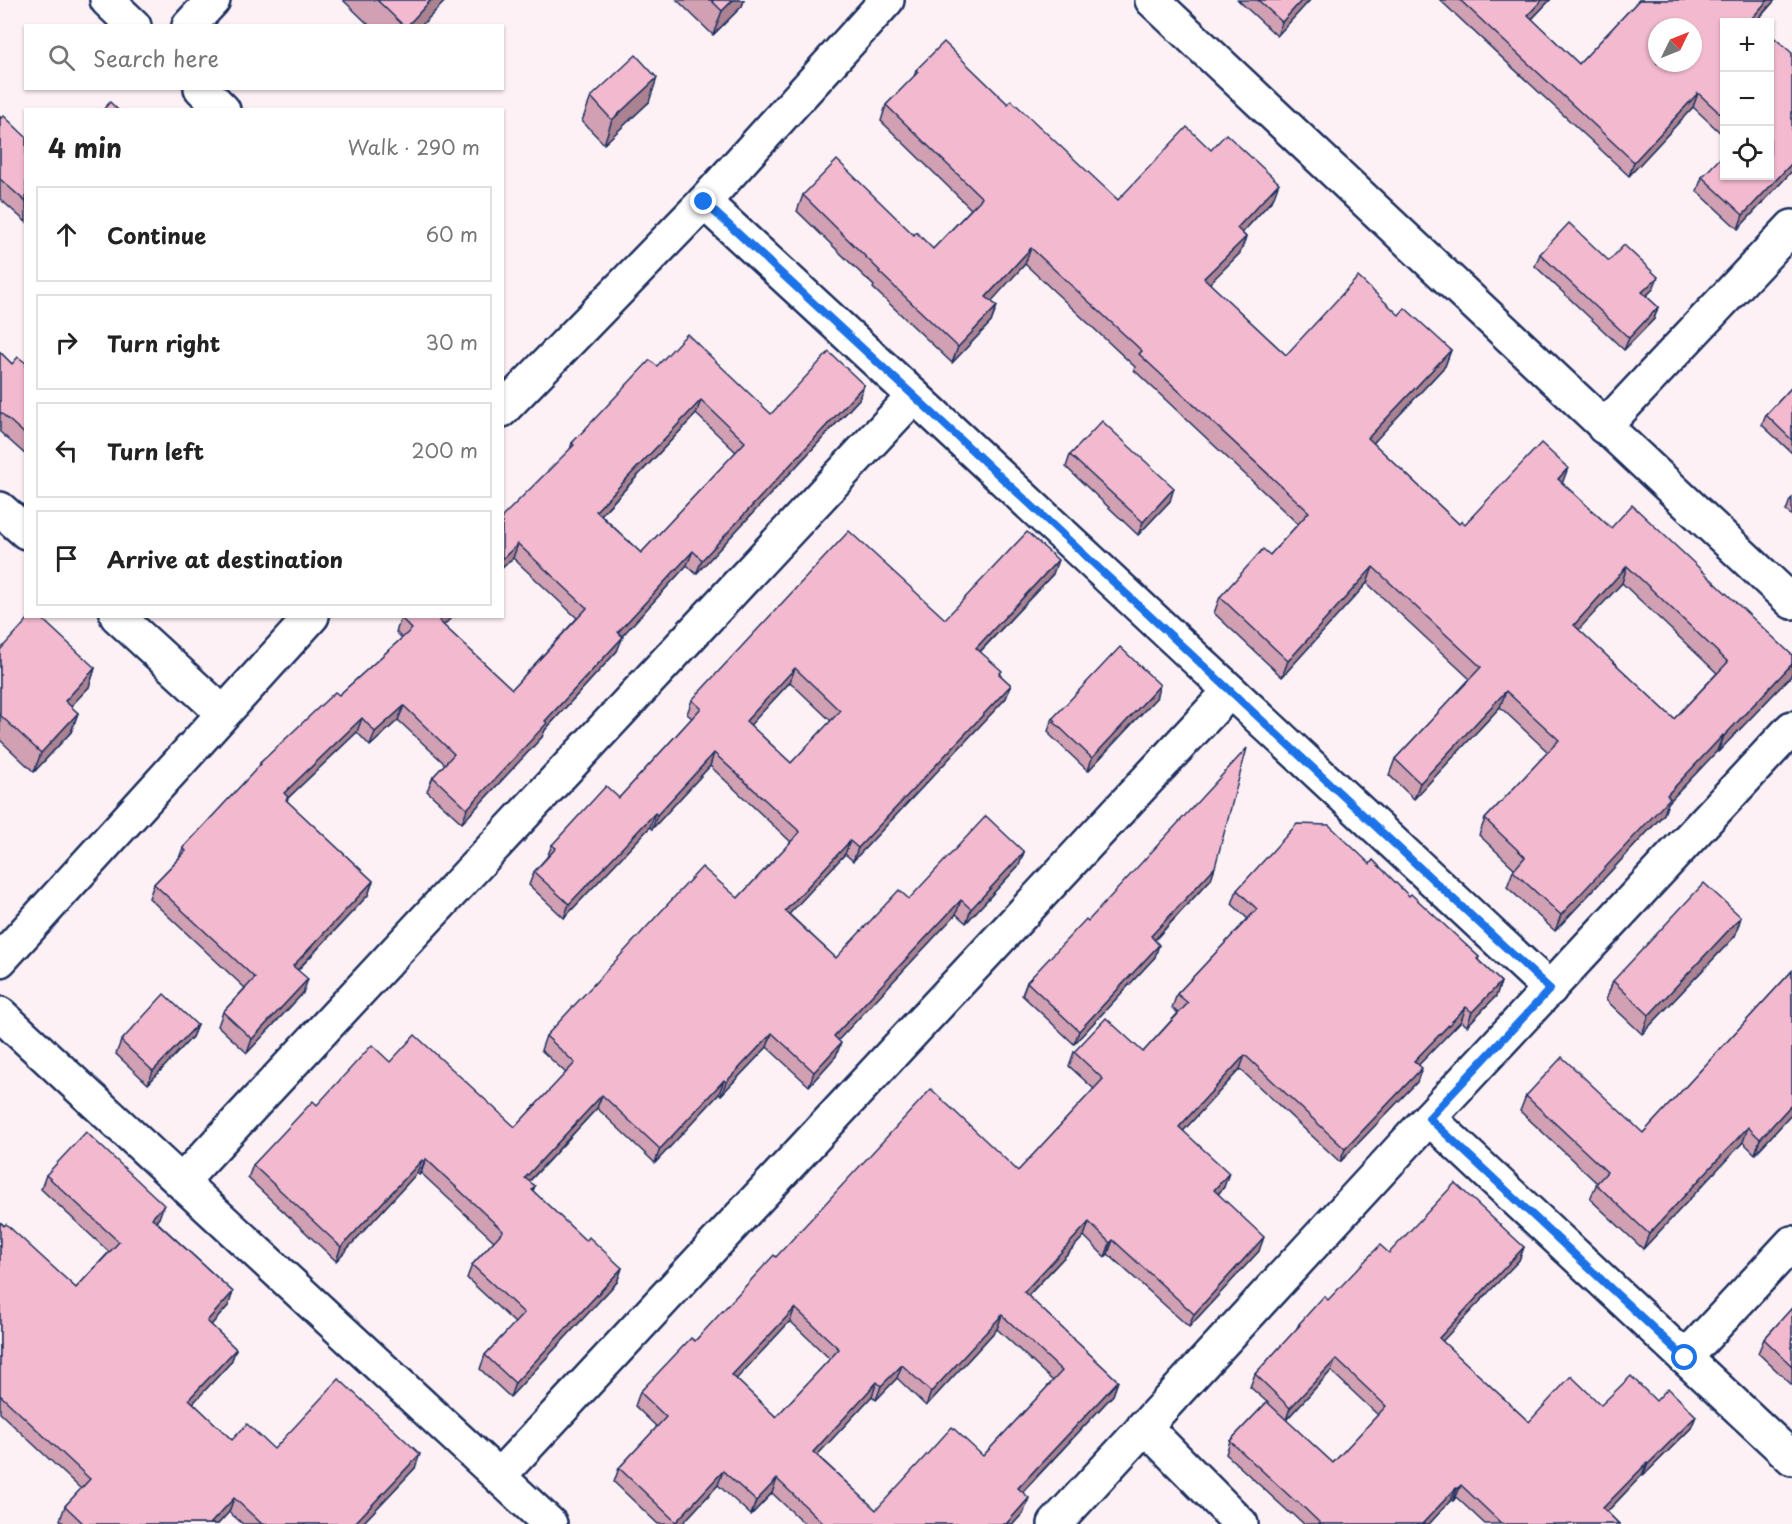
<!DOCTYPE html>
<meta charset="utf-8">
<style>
body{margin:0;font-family:"Playpen Sans",sans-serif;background:#f2f2f2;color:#222}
.controls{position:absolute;right:18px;top:18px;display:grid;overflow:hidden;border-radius:0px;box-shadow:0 2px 4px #0004}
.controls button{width:54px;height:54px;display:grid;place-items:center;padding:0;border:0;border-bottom:2px solid #e0e0e0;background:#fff;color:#222;font:30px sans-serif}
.compass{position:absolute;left:1648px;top:18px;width:54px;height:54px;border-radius:50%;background:#fff;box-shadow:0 2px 4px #0004;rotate:47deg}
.stop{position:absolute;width:18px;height:18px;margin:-14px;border:4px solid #1a73e8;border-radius:50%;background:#fff}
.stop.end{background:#1a73e8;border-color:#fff;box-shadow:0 2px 6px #0008}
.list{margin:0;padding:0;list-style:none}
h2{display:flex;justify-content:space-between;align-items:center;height:78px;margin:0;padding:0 24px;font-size:26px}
h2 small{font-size:20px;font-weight:400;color:#767676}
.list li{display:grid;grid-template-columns:39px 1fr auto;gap:18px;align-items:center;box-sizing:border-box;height:96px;margin:0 12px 12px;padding:0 12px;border:2px solid #e0e0e0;border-radius:0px}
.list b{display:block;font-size:22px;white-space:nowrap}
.list em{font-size:20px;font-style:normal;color:#767676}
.icon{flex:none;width:33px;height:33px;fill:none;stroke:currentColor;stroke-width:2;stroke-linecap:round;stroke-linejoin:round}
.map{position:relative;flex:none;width:1792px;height:1524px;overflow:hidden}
.search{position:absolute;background:#fff;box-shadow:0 2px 4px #0004;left:24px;top:24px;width:480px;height:66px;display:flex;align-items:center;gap:15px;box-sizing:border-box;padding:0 21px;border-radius:0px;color:#767676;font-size:22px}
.panel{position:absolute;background:#fff;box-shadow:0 2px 4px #0004;left:24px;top:108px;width:480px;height:510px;border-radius:0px}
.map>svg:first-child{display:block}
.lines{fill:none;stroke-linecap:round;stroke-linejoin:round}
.minor-casing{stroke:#1b2f5e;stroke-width:38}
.minor{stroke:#fff;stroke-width:33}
.wall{fill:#d1a0b2;stroke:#1b2f5e;stroke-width:1.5;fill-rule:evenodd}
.shaded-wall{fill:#aa8291;stroke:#1b2f5e;stroke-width:1.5}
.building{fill:#f3bacf;stroke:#1b2f5e;stroke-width:1.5;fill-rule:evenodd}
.route{stroke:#1a73e8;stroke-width:8}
</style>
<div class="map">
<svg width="1792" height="1524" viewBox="0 0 1792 1524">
<rect width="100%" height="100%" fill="#fdf1f5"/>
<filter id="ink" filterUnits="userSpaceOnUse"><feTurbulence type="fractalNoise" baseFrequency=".0167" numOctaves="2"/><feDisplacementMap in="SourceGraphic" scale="12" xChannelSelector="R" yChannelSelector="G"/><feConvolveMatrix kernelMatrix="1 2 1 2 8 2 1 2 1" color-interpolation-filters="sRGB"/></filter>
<g filter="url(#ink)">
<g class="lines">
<g class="minor-casing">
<g id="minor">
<path d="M107,0L134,26"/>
<path d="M1152,0L1792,602"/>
<path d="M189,26L213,0"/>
<path d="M201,88L223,110"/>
<path d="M704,202L914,396L1550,989"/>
<path d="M502,410L704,202L887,0"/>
<path d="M1604,427L1792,227"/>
<path d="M0,509L26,532"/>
<path d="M117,616L223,713"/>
<path d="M0,960L312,616"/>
<path d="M0,1014L550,1524"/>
<path d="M1429,1118L1792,1458"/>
<path d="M182,1181L914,396"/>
<path d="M1685,1358L1792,1243"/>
<path d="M1144,1426L1241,1524"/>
<path d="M499,1476L1230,691"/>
<path d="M1055,1524L1429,1118L1792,728"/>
</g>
</g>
<use href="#minor" class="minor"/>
</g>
<g class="wall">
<path d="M343,0H446L421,26H370Z"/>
<path d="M677,0H744L742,6L713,35Z"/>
<path d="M1238,0H1310L1277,36Z"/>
<path d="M1440,0H1550L1532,19L1579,64L1639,0H1775L1756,22H1725V137L1693,107L1629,176Z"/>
<path d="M1792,53V171L1738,229L1697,191L1702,177L1725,176Z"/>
<path d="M916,70L1008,104L1118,200L1211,150L1273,199L1242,233L1246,237L1240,253L1209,283L1286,355L1399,315L1451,350L1445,366L1373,443L1459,524H1465L1562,483L1611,528L1792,655V672L1791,676L1718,752L1717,751L1668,803L1664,814L1555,931L1507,887L1513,871L1515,869L1479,835L1485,819L1548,752L1500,707L1414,799L1389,775L1395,759L1470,679L1367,583L1282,677L1214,613L1220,597L1270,555L1298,524L1134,370L1135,367L1025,264L991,301L997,306L991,322L952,363L873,288L874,286L797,211L803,195L914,235L933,249L971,209L881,121L886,105L914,77ZM1622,583L1717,673L1674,719L1578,629Z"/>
<path d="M591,97L649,102L604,144L582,121Z"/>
<path d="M0,117L26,137V222L0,199Z"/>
<path d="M1540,254L1609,261L1653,289L1646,296L1658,307L1654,319L1624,350L1535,266Z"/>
<path d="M0,352L12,364L26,363V455L0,432Z"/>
<path d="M657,366L771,414L864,385L859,399L696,574L687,565L622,636L617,651L545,730L542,737L462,823L427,791L433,777L445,764L398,720L370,746L357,732L288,798L287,801L373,881L368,895L298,970L303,993L247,1053L218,1026L223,1012L245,988L149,898L154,884L179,858L183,848L259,767L260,763L339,695L402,638L396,632L401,618L444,626L512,689L577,618L513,558L502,568L570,450L572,443ZM696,414L736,452L641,553L601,515Z"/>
<path d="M1792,387V453L1762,425L1766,415Z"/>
<path d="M1070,455L1170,501L1138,535L1066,467Z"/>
<path d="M1792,498V516L1786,511L1790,500Z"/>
<path d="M1053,574L980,652L1000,675L1011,685L1006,698L853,861L845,854L789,914L836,958L909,899L1024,852L1019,865L966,923L956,914L838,1040L836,1056L809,1086L767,1047L721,1095L719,1094L655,1163L597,1108L529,1182L535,1186L533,1191L586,1241L622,1268L617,1282L510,1397L480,1369L485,1355L515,1323L467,1278L472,1265L494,1241L421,1173L419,1175L417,1173L336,1261L248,1178L253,1165L317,1105L390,1062L515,1127L566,1073L541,1050L546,1036L738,898L791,842L710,766L652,829L650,827L564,918L529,885L534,872L547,857L552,845L619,798L692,718L687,714L692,700L945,619ZM790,682L831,721L791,763L750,725Z"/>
<path d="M0,650L95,668L89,687L70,706L78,713L71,732L34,772L0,740Z"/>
<path d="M1156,698L1088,771L1050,735V733L1048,731L1053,718Z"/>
<path d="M1370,864L1409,896L1479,957L1478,960L1501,982L1496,996L1467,1026L1461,1021L1418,1065L1417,1082L1340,1162L1240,1069L1183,1131L1224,1187L1218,1194L1259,1251L1189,1327L1108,1254L1105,1257L1084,1236L1028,1296L1118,1381L1113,1395L1023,1492L1024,1512L1013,1524H805L772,1493L751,1515L718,1485L682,1524H658L614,1482L619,1468L657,1427L635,1406L640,1392L695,1341L776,1257L1018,1171L1094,1089L1069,1066L1074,1052H1143L1178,1013L1172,1008L1177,994L1248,919L1232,904L1237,890ZM790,1321L830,1359L776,1417L736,1379ZM997,1329L1053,1381L983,1456L876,1510L817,1455L872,1396L876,1400L897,1378L926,1406Z"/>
<path d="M1211,879L1155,940V957L1074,1044L1022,995L1027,982L1088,921Z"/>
<path d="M1741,917L1735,936L1642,1034L1606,1000L1613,981Z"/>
<path d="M1792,971V1114L1755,1154L1743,1142L1643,1249L1590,1199L1597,1183L1520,1111L1526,1096L1643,1133Z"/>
<path d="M197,1025L192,1037L148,1084L116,1054L121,1041Z"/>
<path d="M46,1175L159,1218L156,1221L233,1292L228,1306L211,1325L236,1349L231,1362L193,1403L232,1440L274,1449L415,1468L362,1524H243L229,1512L218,1524H65L60,1520L65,1506L81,1489L0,1413V1222L76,1288L109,1252L41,1189Z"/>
<path d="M1524,1247L1519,1260L1442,1341L1529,1422L1601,1405L1656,1401L1696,1416L1691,1428L1643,1476L1642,1475L1607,1512L1619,1524H1485L1456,1497L1453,1501L1451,1500L1429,1524H1304L1292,1513L1291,1514L1226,1454L1230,1441L1267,1402L1250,1387L1255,1374L1296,1330L1299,1324L1389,1253ZM1331,1371L1378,1415L1333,1463L1286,1420Z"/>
<path d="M1792,1308V1385L1758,1353L1764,1339Z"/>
</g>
<g class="shaded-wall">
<path d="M431,0H446L421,26H407Z"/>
<path d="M733,0H744L742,6L713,35L722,11Z"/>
<path d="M1302,0H1310L1277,36L1282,22Z"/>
<path d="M1542,0H1550L1522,29L1528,15Z"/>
<path d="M1768,0H1775L1755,22L1752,18Z"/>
<path d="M657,78L649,102L604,144L612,120Z"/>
<path d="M1698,93L1693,107L1629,176L1634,162Z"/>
<path d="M1792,163V171L1738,229L1743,215Z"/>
<path d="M1279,183L1273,199L1231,245L1237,228Z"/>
<path d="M1246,237L1240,253L1198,295L1204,278Z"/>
<path d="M1031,248L1025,264L981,313L986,297Z"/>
<path d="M1658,277L1653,289L1638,304L1642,292Z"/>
<path d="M997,306L991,322L952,363L958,347Z"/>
<path d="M1658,307L1654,319L1624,350L1629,338Z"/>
<path d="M1451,350L1445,366L1362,455L1368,438Z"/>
<path d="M864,385L859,399L696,574L702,560Z"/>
<path d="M701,400L696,414L591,525L596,511Z"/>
<path d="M1568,468L1562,484L1558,479Z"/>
<path d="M1174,488L1170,501L1138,535L1143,522Z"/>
<path d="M518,544L513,558L502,568V559Z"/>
<path d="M693,551L687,565L613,646L618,632Z"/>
<path d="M1058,560L1053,574L971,661L976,648Z"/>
<path d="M1627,566L1622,583L1568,641L1574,625Z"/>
<path d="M1373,567L1367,583L1282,677L1288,661Z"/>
<path d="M444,616H453L434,635L439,621Z"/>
<path d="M623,637L617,651L545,730L542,737L462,823L467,809L545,721Z"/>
<path d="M1792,664V672L1791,676L1718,752L1724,736Z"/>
<path d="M95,668L89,687L58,720L65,701Z"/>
<path d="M795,668L790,682L741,735L746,721Z"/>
<path d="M1011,685L1006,698L853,861L858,848Z"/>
<path d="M1160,685L1156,698L1088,771L1092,758Z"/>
<path d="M1506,691L1500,707L1414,799L1420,783Z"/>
<path d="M404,706L398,720L370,746L375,732Z"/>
<path d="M78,713L71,732L34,772L41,753Z"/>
<path d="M362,718L357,732L288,798L283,811L284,793Z"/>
<path d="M1723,735L1717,751L1668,803L1664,814L1555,931L1561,915L1667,795Z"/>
<path d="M714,753L710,766L652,829L657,815Z"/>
<path d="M655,813L650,827L564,918L569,904Z"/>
<path d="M850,841L845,854L780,924L785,911Z"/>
<path d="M1024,852L1019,865L966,923L971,909Z"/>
<path d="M1215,867L1211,879L1146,949L1151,936Z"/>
<path d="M373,881L368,895L288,980L293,966Z"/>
<path d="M961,900L956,914L829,1050L834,1036Z"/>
<path d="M1741,917L1735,936L1642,1034L1649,1015Z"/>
<path d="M1159,945L1155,957L1074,1044L1079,1031Z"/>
<path d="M308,979L303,993L247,1053L252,1039Z"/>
<path d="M1501,982L1496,996L1467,1026L1472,1012Z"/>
<path d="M1466,1007L1461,1021L1409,1075L1414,1061Z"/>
<path d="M197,1025L192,1037L148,1084L153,1071Z"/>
<path d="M772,1033L767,1047L721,1095L726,1082Z"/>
<path d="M841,1043L836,1056L809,1086L814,1072Z"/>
<path d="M1245,1055L1240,1069L1174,1141L1179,1127Z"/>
<path d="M1422,1068L1417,1082L1340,1162L1345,1149Z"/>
<path d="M724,1080L719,1094L655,1163L660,1149Z"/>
<path d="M602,1095L597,1108L520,1191L525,1178Z"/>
<path d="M1792,1104V1114L1755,1154L1760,1139Z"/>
<path d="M1748,1127L1743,1142L1643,1249L1649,1234Z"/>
<path d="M426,1159L421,1173L419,1175L424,1162Z"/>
<path d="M422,1160L417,1173L336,1261L341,1247Z"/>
<path d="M1229,1173L1224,1187L1209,1204L1214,1190Z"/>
<path d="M164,1205L159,1218L147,1231L152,1218Z"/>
<path d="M1089,1222L1084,1236L1019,1305L1024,1292Z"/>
<path d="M1264,1237L1259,1251L1189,1327L1194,1314Z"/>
<path d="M1113,1240L1108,1254L1105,1257L1110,1243Z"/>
<path d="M1524,1247L1519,1260L1434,1350L1439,1338Z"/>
<path d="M622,1268L617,1282L510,1397L515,1383Z"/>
<path d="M233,1292L228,1306L202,1335L207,1321Z"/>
<path d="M795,1308L790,1321L727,1389L732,1375Z"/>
<path d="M1002,1315L997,1329L926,1406L931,1392Z"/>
<path d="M236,1349L231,1362L184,1413L189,1399Z"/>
<path d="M1336,1359L1331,1371L1286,1420L1290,1408Z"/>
<path d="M902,1365L897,1378L876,1400L881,1386Z"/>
<path d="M1118,1381L1113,1395L1013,1502L1018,1488Z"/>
<path d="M877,1382L872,1396L808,1465L813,1452Z"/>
<path d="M1696,1416L1691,1428L1643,1476L1648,1464Z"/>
<path d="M420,1454L415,1468L362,1524H354Z"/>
<path d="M1647,1463L1642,1475L1598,1521L1603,1508Z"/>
<path d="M723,1471L718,1485L682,1524H675L676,1522Z"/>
<path d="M777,1479L772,1493L751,1515L756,1501Z"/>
<path d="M1461,1485L1456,1497L1453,1501L1457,1489Z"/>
<path d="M1456,1488L1451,1500L1429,1524H1422Z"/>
<path d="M234,1498L229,1512L218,1524H210Z"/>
<path d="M1029,1498L1024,1512L1013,1524H1006Z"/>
</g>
<g class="building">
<path d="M377,0H431L407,26H404Z"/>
<path d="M711,0H733L722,11Z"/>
<path d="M1258,0H1302L1282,22Z"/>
<path d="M1460,0H1542L1528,15L1579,64L1639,0H1768L1752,18L1757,22H1725V118L1698,93L1634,162ZM1657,27H1693V63H1657Z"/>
<path d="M1770,34L1792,53V163L1743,215L1702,177L1725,153V176H1770Z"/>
<path d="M944,42L1008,104L1011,100L1118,200L1187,127L1211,150L1226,134L1279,183L1237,228L1246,237L1204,278L1286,355L1358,277L1399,315L1405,308L1451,350L1368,438L1459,524L1462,521L1465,524L1541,443L1568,468L1558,479L1611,528L1632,505L1792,655V664L1724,736L1723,735L1667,795L1670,798L1561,915L1513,871L1525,857L1485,819L1559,740L1506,691L1420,783L1395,759L1481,667L1373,567L1288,661L1220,597L1263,549L1270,555L1309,512L1139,354L1142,351L1031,248L986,297L997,306L958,347L879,272L880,271L803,195L837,160L914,235L916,232L933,249L982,198L886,105L918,72L916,70ZM1627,566L1728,662L1674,719L1574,625Z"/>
<path d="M636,55L657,78L612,120L591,97Z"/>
<path d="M110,102L118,110H103Z"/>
<path d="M4,116L26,137V202L0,179V117L2,118Z"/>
<path d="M1569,223L1609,261L1624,245L1658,277L1642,292L1658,307L1629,338L1540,254Z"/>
<path d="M687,334L771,414L829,352L864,385L702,560L693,551L618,632L623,637L545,721L547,723L467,809L433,777L454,754L404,706L375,732L362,718L284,793L288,797L286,800L373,881L293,966L308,979L252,1039L223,1012L255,978L154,884L186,851L183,848L261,764L260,763L335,692L339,695L412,629L401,618L403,616H444L439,621L512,689L587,608L518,544L502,559V517L574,445L572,443L650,360L657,366ZM701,400L745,442L641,553L596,511Z"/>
<path d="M0,352L12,364L18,357L26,363V435L0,412Z"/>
<path d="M1792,387V440L1766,415Z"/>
<path d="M1102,421L1174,488L1143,522L1070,455Z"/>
<path d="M849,531L945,619L1027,532L1058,560L976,648L1002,671L999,674L1011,685L858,848L850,841L785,911L836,958L899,890L909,899L986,816L1024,852L971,909L961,900L834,1036L841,1043L814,1072L772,1033L726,1082L724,1080L660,1149L602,1095L525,1178L535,1186L532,1190L586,1241L589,1237L622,1268L515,1383L485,1355L524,1313L472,1265L503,1231L426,1159L424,1162L422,1160L341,1247L253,1165L313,1101L317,1105L372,1045L390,1062L415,1035L515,1127L575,1063L546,1036L702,867L738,898L800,832L714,753L657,815L655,813L569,904L534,872L556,848L552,845L606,786L619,798L701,708L692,700ZM795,668L840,711L791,763L746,721Z"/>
<path d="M31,616H39L95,668L65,701L78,713L41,753L0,715V650Z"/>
<path d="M1120,647L1160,685L1092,758L1054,722L1056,721L1053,718Z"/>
<path d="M1247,748L1215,867L1151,936L1159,945L1079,1031L1027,982L1086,919L1088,921Z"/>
<path d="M1297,824L1329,825L1370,864L1373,860L1409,896L1411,894L1479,957L1477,959L1501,982L1472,1012L1466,1007L1414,1061L1422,1068L1345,1149L1245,1055L1179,1127L1229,1173L1214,1190L1264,1237L1194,1314L1113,1240L1110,1243L1089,1222L1024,1292L1118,1381L1018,1488L1029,1498L1006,1524H824L777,1479L756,1501L723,1471L676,1522L619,1468L666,1417L640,1392L691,1338L695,1341L774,1255L776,1257L931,1089L1018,1171L1103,1079L1074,1052L1106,1018L1143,1052L1188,1003L1177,994L1257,909L1237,890ZM795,1308L839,1349L776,1417L732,1375ZM1002,1315L1062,1371L983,1456L952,1427L876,1510L813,1452L877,1382L881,1386L902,1365L931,1392Z"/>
<path d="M1704,883L1741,917L1649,1015L1613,981Z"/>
<path d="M1792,971V1104L1760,1139L1748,1127L1649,1234L1596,1184L1607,1172L1526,1096L1562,1057L1643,1133Z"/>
<path d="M164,994L197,1025L153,1071L121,1041Z"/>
<path d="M86,1132L164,1205L152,1218L233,1292L207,1321L236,1349L189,1399L232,1440L247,1424L274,1449L339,1379L420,1454L354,1524H262L234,1498L210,1524H84L65,1506L90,1479L0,1395V1222L4,1226L6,1224L76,1288L119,1242L46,1175Z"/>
<path d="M1455,1183L1524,1247L1439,1338L1529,1422L1571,1376L1601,1405L1631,1376L1656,1401L1668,1388L1696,1416L1648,1464L1647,1463L1603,1508L1619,1524H1502L1461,1485L1457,1489L1456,1488L1422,1524H1321L1297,1501L1296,1502L1230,1441L1267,1402L1333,1463L1386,1406L1336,1359L1290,1408L1255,1374L1300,1325L1299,1324L1324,1296L1328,1300L1380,1245L1389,1253Z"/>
<path d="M1792,1308V1366L1764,1339Z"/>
</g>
</g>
<g class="lines" filter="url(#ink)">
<path class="route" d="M704,202L914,396L1550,989L1429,1118L1685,1358"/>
</g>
</svg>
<div class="controls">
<button>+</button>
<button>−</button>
<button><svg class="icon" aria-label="locate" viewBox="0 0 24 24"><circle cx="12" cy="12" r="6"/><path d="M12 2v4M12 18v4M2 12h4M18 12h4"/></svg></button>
</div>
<svg class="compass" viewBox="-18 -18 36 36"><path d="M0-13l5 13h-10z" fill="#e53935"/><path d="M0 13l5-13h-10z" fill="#767676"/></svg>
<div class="stop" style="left:1685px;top:1358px"></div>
<div class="stop end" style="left:704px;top:202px"></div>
<div class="search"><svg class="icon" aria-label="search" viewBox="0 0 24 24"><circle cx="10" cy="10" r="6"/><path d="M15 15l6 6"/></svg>Search here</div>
<section class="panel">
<h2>4 min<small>Walk · 290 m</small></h2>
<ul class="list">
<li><svg class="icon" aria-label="ahead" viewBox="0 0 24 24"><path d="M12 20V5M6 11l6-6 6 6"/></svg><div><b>Continue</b></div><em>60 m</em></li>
<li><svg class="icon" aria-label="right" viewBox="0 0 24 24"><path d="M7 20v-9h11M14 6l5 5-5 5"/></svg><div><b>Turn right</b></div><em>30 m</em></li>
<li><svg class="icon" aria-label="left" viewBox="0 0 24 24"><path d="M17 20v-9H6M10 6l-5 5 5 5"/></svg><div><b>Turn left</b></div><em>200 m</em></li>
<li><svg class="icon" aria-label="arrive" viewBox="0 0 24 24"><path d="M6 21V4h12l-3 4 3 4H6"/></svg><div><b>Arrive at destination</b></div></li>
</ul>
</section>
</div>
